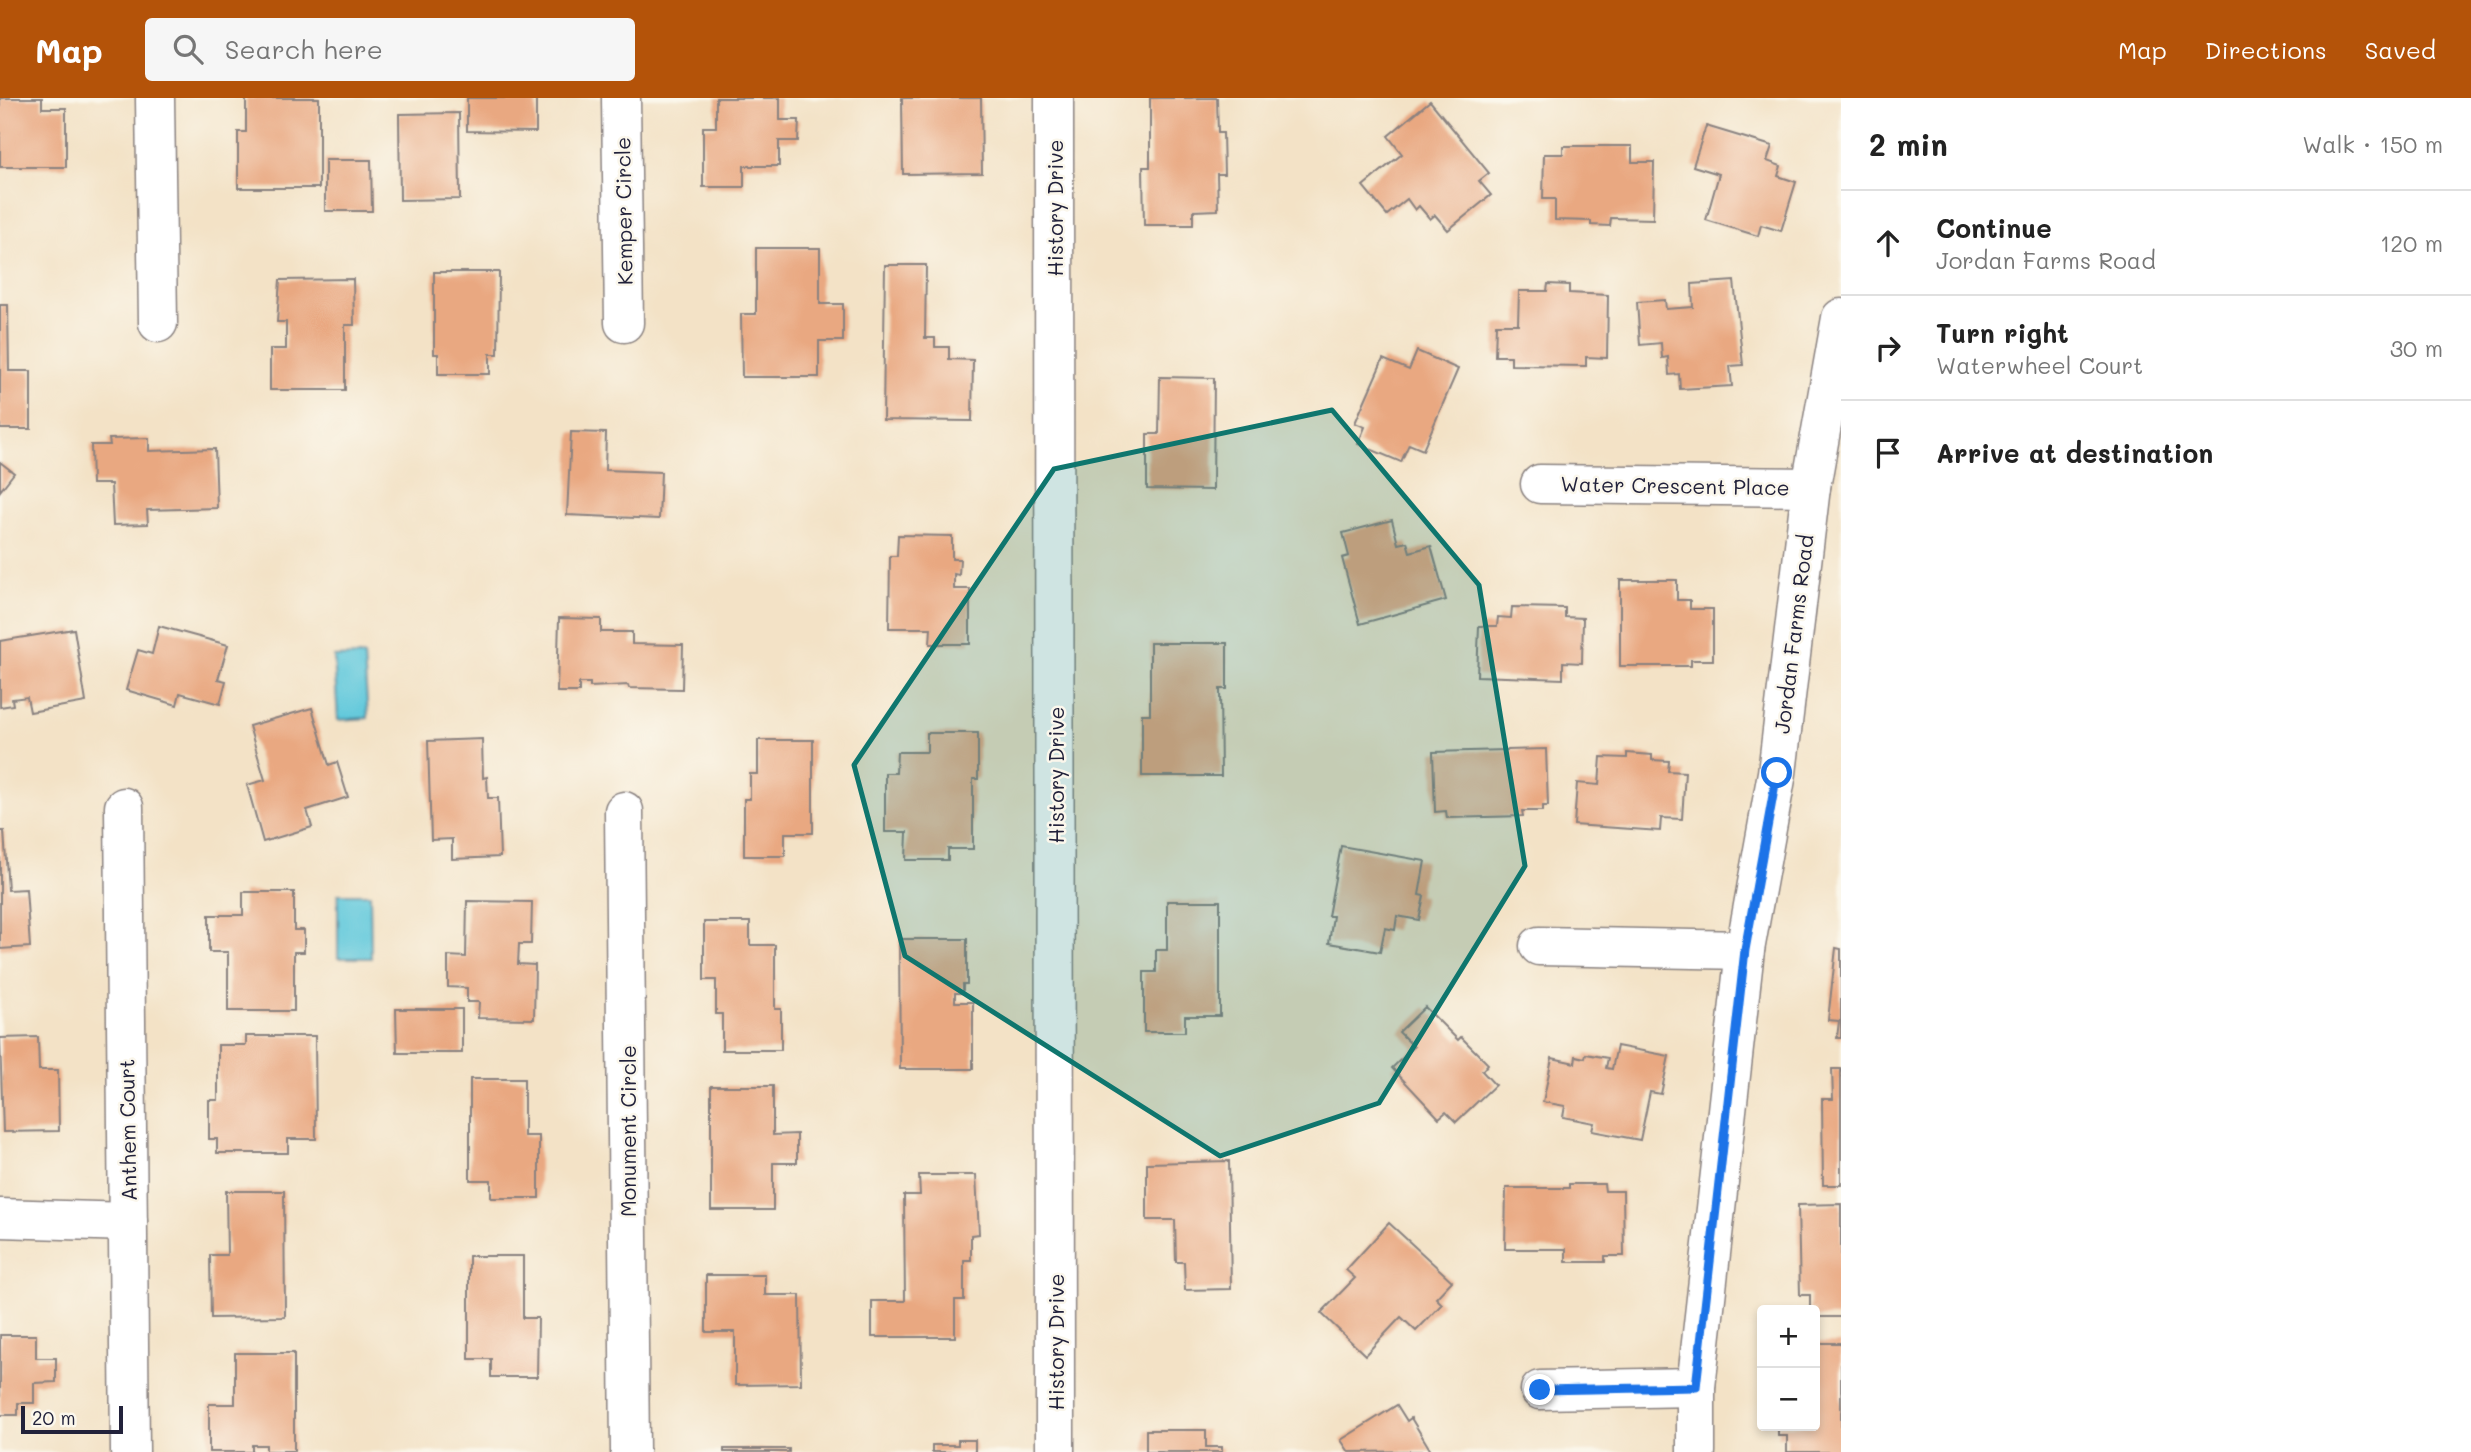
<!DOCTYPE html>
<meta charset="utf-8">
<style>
body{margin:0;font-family:Mali,sans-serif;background:#f6f6f6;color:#222}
.controls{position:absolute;right:21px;bottom:21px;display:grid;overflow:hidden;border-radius:7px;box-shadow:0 4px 10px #0003}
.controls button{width:63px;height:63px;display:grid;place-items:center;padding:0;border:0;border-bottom:2px solid #e0e0e0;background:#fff;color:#222;font:35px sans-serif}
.scale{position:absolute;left:21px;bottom:18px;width:102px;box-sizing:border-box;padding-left:7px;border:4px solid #22223b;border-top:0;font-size:19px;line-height:24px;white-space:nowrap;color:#22223b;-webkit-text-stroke:5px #fbf7ec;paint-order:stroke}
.stop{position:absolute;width:21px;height:21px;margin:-16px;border:5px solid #1a73e8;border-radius:50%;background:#fff}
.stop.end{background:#1a73e8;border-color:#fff;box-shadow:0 2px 7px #0008}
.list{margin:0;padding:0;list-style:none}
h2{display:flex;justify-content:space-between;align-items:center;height:91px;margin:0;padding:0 28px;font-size:30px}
h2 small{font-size:23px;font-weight:400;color:#767676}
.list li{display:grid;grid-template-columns:46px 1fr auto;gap:21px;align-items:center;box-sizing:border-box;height:105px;padding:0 28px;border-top:2px solid #e0e0e0}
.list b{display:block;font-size:26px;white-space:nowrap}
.list p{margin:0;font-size:23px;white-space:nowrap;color:#767676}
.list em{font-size:23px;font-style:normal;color:#767676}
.icon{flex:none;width:38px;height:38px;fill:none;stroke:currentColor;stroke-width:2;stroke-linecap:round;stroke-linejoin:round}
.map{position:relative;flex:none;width:1841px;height:1354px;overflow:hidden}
header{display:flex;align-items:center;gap:42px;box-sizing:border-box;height:98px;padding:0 35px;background:#b45309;color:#fff}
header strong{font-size:33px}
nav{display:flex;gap:38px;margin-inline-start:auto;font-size:24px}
.search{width:490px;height:63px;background:#f6f6f6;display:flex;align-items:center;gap:18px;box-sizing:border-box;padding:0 24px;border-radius:7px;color:#767676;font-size:26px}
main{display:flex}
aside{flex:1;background:#fff}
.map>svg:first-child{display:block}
.water{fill:#5fc8db;stroke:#40758b;stroke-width:2}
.building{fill:#e9a881}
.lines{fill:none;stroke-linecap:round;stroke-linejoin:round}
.minor-casing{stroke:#8a8280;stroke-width:41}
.minor{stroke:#fff;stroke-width:38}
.route{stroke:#1a73e8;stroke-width:9}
.marked{fill:#0f766e;fill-opacity:0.2;stroke:#0f766e;stroke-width:5;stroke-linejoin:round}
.labels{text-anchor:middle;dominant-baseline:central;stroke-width:5;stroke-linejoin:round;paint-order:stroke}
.street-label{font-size:21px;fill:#22223b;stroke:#fbf7ec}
</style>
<header>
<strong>Map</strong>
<div class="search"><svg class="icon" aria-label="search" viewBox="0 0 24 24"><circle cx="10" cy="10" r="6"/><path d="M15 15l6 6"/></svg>Search here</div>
<nav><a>Map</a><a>Directions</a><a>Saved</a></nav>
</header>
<main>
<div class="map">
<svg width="1841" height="1354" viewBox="0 0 1841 1354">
<rect width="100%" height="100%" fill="#fbf7ec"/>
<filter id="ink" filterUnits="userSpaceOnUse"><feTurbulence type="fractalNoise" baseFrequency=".0143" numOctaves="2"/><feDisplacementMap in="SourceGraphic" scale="14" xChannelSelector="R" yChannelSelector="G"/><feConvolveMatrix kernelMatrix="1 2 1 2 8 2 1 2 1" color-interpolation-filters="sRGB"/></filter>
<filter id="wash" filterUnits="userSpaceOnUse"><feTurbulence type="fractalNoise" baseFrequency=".00686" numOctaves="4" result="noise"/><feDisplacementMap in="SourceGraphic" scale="28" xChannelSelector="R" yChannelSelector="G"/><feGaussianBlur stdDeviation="1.57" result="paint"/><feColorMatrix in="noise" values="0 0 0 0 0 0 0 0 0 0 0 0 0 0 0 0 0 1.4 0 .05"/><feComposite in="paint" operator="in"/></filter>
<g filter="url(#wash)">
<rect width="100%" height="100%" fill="#f3e2c6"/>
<g class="water">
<path d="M364,558L368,620L338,622L334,559Z"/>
<path d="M338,796H370L371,860H338Z"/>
</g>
<g id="blocks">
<g class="building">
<path d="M0,0H42V10H66V69H0Z"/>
<path d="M246,0H319V90H238V34H246Z"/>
<path d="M467,0H536V34L467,33Z"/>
<path d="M716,0H780V22H799L798,43H779V68H744V89H703V29H716Z"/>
<path d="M902,0H981L982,75L903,76Z"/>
<path d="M1150,0H1217L1218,35H1223L1224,76H1217L1218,112L1193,113V127H1144L1143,69H1150Z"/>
<path d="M1430,3L1489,75L1479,83L1491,97L1448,132L1435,117L1430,121L1419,108L1415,112L1407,101L1387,117L1363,88L1402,56L1388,38Z"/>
<path d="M459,15L460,101L400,102L399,16Z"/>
<path d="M1706,28L1772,48L1767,63L1781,68L1778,78L1796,84L1781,133L1761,127L1758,138L1706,122L1719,76L1693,68Z"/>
<path d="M1563,48H1632V64H1654L1653,121L1611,120L1610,128L1591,127V123L1555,122V101H1543L1544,56H1563Z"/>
<path d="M325,62H371L372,113H325Z"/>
<path d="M756,150H820V206H843V243H819V279H742L741,216H756Z"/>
<path d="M885,167H926L925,240H935V249H949V261L973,262L972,323L883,322Z"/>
<path d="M434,174H499L498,256H490V276H438V256H434Z"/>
<path d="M353,181L354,227H345V292H270V251H286V224H277L280,182Z"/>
<path d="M1734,183L1743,267L1730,268L1732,288L1680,291L1679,276L1669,277L1668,259L1662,260L1661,245L1640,247L1637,204L1665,202L1666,211L1693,209L1692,186Z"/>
<path d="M1548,186L1569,187V195L1608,197L1607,260L1586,259V268L1511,267V258H1495L1496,226H1518L1519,193H1547Z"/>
<path d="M0,207H8L9,273H31V331H0Z"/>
<path d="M1417,253L1458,271L1423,352L1409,346L1401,364L1358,346L1365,329L1355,325L1383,261L1409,272Z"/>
<path d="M1160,279L1214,280L1213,392L1147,391V336H1159Z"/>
<path d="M571,334L606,335L605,372L661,374L659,421L567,417Z"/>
<path d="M149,340V353L215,351L217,410L147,412L148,426L113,427L111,386H92L91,347H110L109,341Z"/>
<path d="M0,364L14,375L0,393Z"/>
<path d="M1392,422L1398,446L1407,444L1410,454L1431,448L1446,502L1360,526L1342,460L1349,458L1343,435Z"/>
<path d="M898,437L952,438V461H960L959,477L954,476V491H970V546H930L931,530H889L890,458H897Z"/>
<path d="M1620,482H1677V502H1690V511H1713V562H1691V568H1620Z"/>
<path d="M1512,509L1565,510V519L1583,520L1582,565L1563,564V581L1477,578L1479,528H1497L1498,519L1511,520Z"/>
<path d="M559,520L601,521V534H632V546L683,547L682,591L629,590L628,587L590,589V585H579V594H557Z"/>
<path d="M159,528L228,547L218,581L226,583L220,606L180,595L177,607L126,592L138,552L152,556Z"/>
<path d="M74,531L86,604L30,614L27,599L12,601L13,607L0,609V543Z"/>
<path d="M1150,545H1227V591H1220L1221,678H1142V616H1150Z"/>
<path d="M312,610L329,667L337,664L348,699L307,712L312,729L263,744L247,687L265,682L249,628Z"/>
<path d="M927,635H978V681H973V751H948V762H906L907,734H885V675H896L897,654H927Z"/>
<path d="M482,641L483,680L487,679L488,700H498L500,759L452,761V741L431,742L428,643Z"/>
<path d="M758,642H813V735H785V758H744V701H750V676H758Z"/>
<path d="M1546,651L1548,708H1543V713H1522L1523,718L1447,720L1446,713L1435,714L1433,654Z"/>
<path d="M1627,655L1652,657V662L1669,663L1668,673L1685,674L1682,721L1661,720L1660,733L1574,727L1577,685L1599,687L1601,659L1627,660Z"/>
<path d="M0,733H4L8,792L26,791L30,849L0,851Z"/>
<path d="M1341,748L1425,763L1419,797L1424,798L1419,822L1397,818L1395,832L1385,830L1380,854L1329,845L1333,818H1328Z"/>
<path d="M243,794H294V832H304V854H294V913H228V854H209V817H243Z"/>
<path d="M467,803L532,804L531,846H519L518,866L535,867L534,921L478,920L479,904H467V890L448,889V858L466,859Z"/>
<path d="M1167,803H1220V918H1185V934H1144V874H1156V852H1167Z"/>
<path d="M704,824H750V847H775V911H781V952H722V916H716V882H704Z"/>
<path d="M899,841H967V886H963V895H955V904H973V971H900Z"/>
<path d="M1836,850L1841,851V940H1837L1839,923L1828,922Z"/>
<path d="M1425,909L1458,942L1461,939L1488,966L1482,973L1495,987L1456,1024L1446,1014L1439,1020L1392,970L1414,949L1399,934Z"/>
<path d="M396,911H462V955H397Z"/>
<path d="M246,938H315L316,1041H288V1055H217V1041H209V1002H218V947H246Z"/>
<path d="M38,939L39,972H58L59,1033L3,1034L0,940Z"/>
<path d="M1617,948L1669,958L1661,996L1650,994L1640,1042L1592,1033L1594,1025L1563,1019L1565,1008L1543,1004L1552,960L1575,965L1576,958L1585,960L1586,956L1608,960L1606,970L1612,971Z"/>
<path d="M1832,971H1841V1087H1823L1822,1001H1833Z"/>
<path d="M470,981H524V1038H539V1100H491V1082H470Z"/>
<path d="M711,988H773V1037L797,1036V1065H773V1112H711Z"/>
<path d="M1229,1063L1231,1191L1185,1192L1184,1164H1176L1175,1122H1147V1065Z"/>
<path d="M919,1077H976L979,1136L971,1137V1162H964V1202H955V1239H872V1203H905L904,1097H920Z"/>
<path d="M1569,1086H1604L1605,1093H1623L1624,1158H1605V1164H1566V1151H1505L1506,1090H1569Z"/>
<path d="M226,1093H284L285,1219L211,1220L210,1157H227Z"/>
<path d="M1841,1106V1219H1815V1212H1810V1197H1800L1798,1107Z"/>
<path d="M1389,1125L1452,1183L1436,1200L1442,1206L1416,1233L1401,1219L1365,1257L1321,1215L1355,1180L1346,1172Z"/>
<path d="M469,1158H523V1220H538L537,1279H491V1261H469Z"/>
<path d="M706,1177H765V1197H800L801,1286L735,1287V1234H706Z"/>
<path d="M0,1237H36V1260H56V1284L34,1285V1305H18V1317H0Z"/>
<path d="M1815,1245H1841V1354H1787V1338H1778V1328H1815Z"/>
<path d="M235,1255H294V1353H266V1347H252V1354H209V1306H235Z"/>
<path d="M1397,1307L1407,1323L1411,1320L1431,1353L1349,1354L1341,1342Z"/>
<path d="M1146,1332H1206V1349H1222V1354H1146Z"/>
<path d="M958,1342H975V1354H932V1347H958Z"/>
<rect x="724" y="1351" width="65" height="3"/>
</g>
</g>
</g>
<g filter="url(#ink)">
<use href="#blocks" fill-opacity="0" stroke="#8a8280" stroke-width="2"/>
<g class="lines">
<g class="minor-casing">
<g id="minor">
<path d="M155,0L158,225"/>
<path d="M621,0L624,225"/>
<path d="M1054,0L1055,1354"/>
<path d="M1540,386L1811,389"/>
<path d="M124,709L130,1354"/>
<path d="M624,713L630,1354"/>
<path d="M1539,848L1745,852"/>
<path d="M0,1120L128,1124"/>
<path d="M1540,1292L1696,1289"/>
<path d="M1696,1354V1289L1745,852L1777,675L1811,389L1841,220"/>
</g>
</g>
<use href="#minor" class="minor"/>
</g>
</g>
<g class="lines" filter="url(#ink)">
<path class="route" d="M1540,1292L1696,1289L1745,852L1777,675"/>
</g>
<path class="marked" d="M1332,312L1479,487L1525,768L1379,1005L1220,1058L905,858L854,667L1054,371Z"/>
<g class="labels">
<g class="street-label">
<text transform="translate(1054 110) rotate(-90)">History Drive</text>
<text transform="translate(623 113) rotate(-91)">Kemper Circle</text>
<text transform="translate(1675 387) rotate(1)">Water Crescent Place</text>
<text transform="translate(1793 536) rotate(-83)">Jordan Farms Road</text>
<text transform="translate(1055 677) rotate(-90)">History Drive</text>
<text transform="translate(127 1032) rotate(-91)">Anthem Court</text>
<text transform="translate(627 1033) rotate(-90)">Monument Circle</text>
<text transform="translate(1055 1244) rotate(-90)">History Drive</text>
</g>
</g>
</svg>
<div class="controls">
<button>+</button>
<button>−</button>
</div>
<div class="scale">20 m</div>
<div class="stop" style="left:1777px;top:675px"></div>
<div class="stop end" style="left:1540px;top:1292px"></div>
</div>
<aside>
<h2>2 min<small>Walk · 150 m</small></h2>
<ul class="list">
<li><svg class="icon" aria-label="ahead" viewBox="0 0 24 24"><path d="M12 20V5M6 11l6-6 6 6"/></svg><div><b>Continue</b><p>Jordan Farms Road</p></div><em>120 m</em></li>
<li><svg class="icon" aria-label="right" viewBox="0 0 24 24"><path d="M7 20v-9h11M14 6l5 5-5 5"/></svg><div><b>Turn right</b><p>Waterwheel Court</p></div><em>30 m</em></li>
<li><svg class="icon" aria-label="arrive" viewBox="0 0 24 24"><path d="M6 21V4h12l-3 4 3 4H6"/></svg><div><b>Arrive at destination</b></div></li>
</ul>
</aside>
</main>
